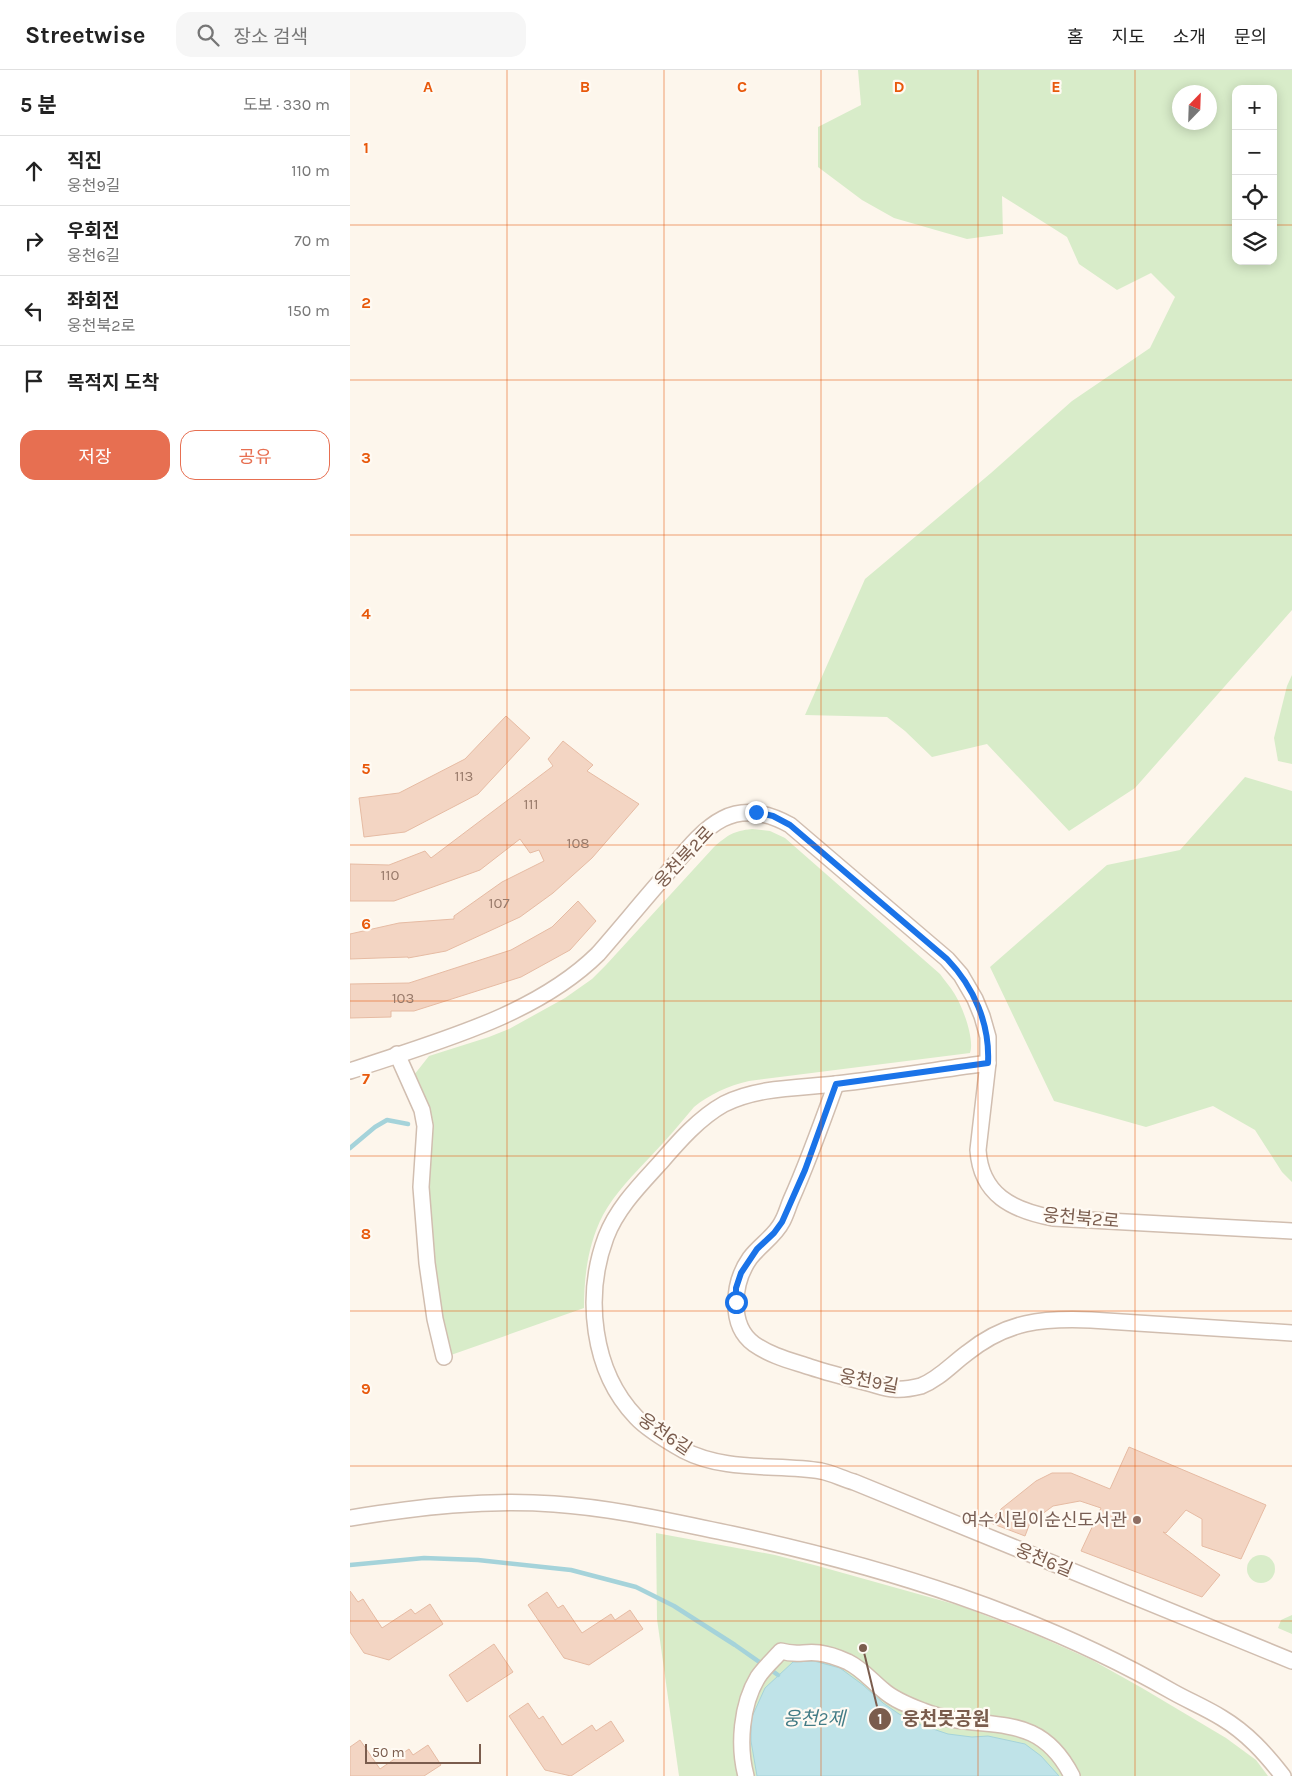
<!DOCTYPE html>
<html lang="ko">
<meta charset="utf-8">
<style>
body{margin:0;font-family:Karla,"Noto Sans KR",sans-serif;background:#f6f6f6;color:#222}
.controls{position:absolute;right:15px;top:15px;display:grid;overflow:hidden;border-radius:10px;box-shadow:0 2px 12px #0003}
.controls button{width:45px;height:45px;display:grid;place-items:center;padding:0;border:0;border-bottom:1px solid #e0e0e0;background:#fff;color:#222;font:25px sans-serif}
.compass{position:absolute;left:822px;top:15px;width:45px;height:45px;border-radius:50%;background:#fff;box-shadow:0 2px 12px #0003;rotate:23deg}
.scale{position:absolute;left:15px;bottom:12px;width:116px;box-sizing:border-box;padding-left:5px;border:2px solid #7a5c4d;border-top:0;font-size:14px;line-height:18px;white-space:nowrap;color:#7a5c4d;-webkit-text-stroke:4px #fffaf3;paint-order:stroke}
.stop{position:absolute;width:15px;height:15px;margin:-11px;border:4px solid #1a73e8;border-radius:50%;background:#fff}
.stop.end{background:#1a73e8;border-color:#fff;box-shadow:0 1px 5px #0008}
.list{margin:0;padding:0;list-style:none}
h2{display:flex;justify-content:space-between;align-items:center;height:65px;margin:0;padding:0 20px;font-size:21px}
h2 small{font-size:16px;font-weight:400;color:#767676}
.list li{display:grid;grid-template-columns:32px 1fr auto;gap:15px;align-items:center;box-sizing:border-box;height:70px;padding:0 20px;border-top:1px solid #e0e0e0}
.list b{display:block;font-size:19px;white-space:nowrap}
.list p{margin:0;font-size:16px;white-space:nowrap;color:#767676}
.list em{font-size:16px;font-style:normal;color:#767676}
.actions{display:flex;gap:10px;padding:15px 20px}
.actions a{flex:1;padding:11px 0;border:1px solid #e76f51;border-radius:15px;text-align:center;font-size:18px;color:#e76f51}
.actions .main{background:#e76f51;color:#fff}
.icon{flex:none;width:28px;height:28px;fill:none;stroke:currentColor;stroke-width:2;stroke-linecap:round;stroke-linejoin:round}
.map{position:relative;flex:none;width:942px;height:1706px;overflow:hidden}
header{display:flex;align-items:center;gap:30px;box-sizing:border-box;height:70px;padding:0 25px;background:#fff;border-bottom:1px solid #e0e0e0}
header strong{font-size:24px}
nav{display:flex;gap:28px;margin-inline-start:auto;font-size:18px}
.search{width:350px;height:45px;background:#f6f6f6;display:flex;align-items:center;gap:12px;box-sizing:border-box;padding:0 18px;border-radius:15px;color:#767676;font-size:19px}
main{display:flex}
aside{flex:1;background:#fff}
.map>svg:first-child{display:block}
.green{fill:#d8ecc9;fill-rule:evenodd}
.water{fill:#bfe3e8;stroke:#a5d3da}
.lines{fill:none;stroke-linecap:round;stroke-linejoin:round}
.stream{stroke:#a5d3da;stroke-width:4.5}
.building{fill:#f3d5c3;stroke:#e6bba3}
.street-casing{stroke:#d1beb0;stroke-width:18}
.street{stroke:#fff;stroke-width:15}
.route{stroke:#1a73e8;stroke-width:6}
.grid{fill:none;stroke:#e8590c;stroke-width:1;stroke-opacity:0.55}
.education-dot{fill:#8d6e63;stroke:#fffaf3;stroke-width:2}
.labels{text-anchor:middle;dominant-baseline:central;stroke-width:4.5;stroke-linejoin:round;paint-order:stroke}
.number-label{font-size:15px;fill:#987a6a}
.street-label{font-size:18px;fill:#7a5c4d;stroke:#fffaf3}
.education-label{font-size:18px;fill:#785e54;stroke:#fffaf3;text-anchor:end}
.water-label{font-size:19px;font-style:italic;fill:#437c86;stroke:#fffaf3}
.grid-label{font-size:16px;text-anchor:middle;font-weight:bold;fill:#e8590c;stroke:#fffaf3;stroke-width:4.5;stroke-linejoin:round;paint-order:stroke}
.leader{fill:none;stroke:#7a5c4d;stroke-width:2}
.callout-dot{fill:#7a5c4d;stroke:#fffaf3;stroke-width:2}
.mark-label{font-size:15px;text-anchor:middle;font-weight:bold;fill:#fff}
.callout-label{font-size:19px;text-anchor:middle;font-weight:bold;fill:#7a5c4d;stroke:#fffaf3;stroke-width:4.5;stroke-linejoin:round;paint-order:stroke}
</style>
<header>
<strong>Streetwise</strong>
<div class="search"><svg class="icon" aria-label="search" viewBox="0 0 24 24"><circle cx="10" cy="10" r="6"/><path d="M15 15l6 6"/></svg>장소 검색</div>
<nav><a>홈</a><a>지도</a><a>소개</a><a>문의</a></nav>
</header>
<main>
<aside>
<h2>5 분<small>도보 · 330 m</small></h2>
<ul class="list">
<li><svg class="icon" aria-label="ahead" viewBox="0 0 24 24"><path d="M12 20V5M6 11l6-6 6 6"/></svg><div><b>직진</b><p>웅천9길</p></div><em>110 m</em></li>
<li><svg class="icon" aria-label="right" viewBox="0 0 24 24"><path d="M7 20v-9h11M14 6l5 5-5 5"/></svg><div><b>우회전</b><p>웅천6길</p></div><em>70 m</em></li>
<li><svg class="icon" aria-label="left" viewBox="0 0 24 24"><path d="M17 20v-9H6M10 6l-5 5 5 5"/></svg><div><b>좌회전</b><p>웅천북2로</p></div><em>150 m</em></li>
<li><svg class="icon" aria-label="arrive" viewBox="0 0 24 24"><path d="M6 21V4h12l-3 4 3 4H6"/></svg><div><b>목적지 도착</b></div></li>
</ul>
<div class="actions"><a class="main">저장</a><a>공유</a></div>
</aside>
<div class="map">
<svg width="942" height="1706" viewBox="0 0 942 1706">
<rect width="100%" height="100%" fill="#fdf6ec"/>
<g class="green">
<path d="M508,0H942V540L785,718L719,761L637,674L582,687L555,661L537,647L455,645L515,509L641,403L722,331L800,278L825,227L801,203L767,220L729,194L717,167L652,126L653,164L617,169L544,148L512,130L468,97V57L511,35ZM886,19H923V191H886ZM829,22H859V52H829Z"/>
<path d="M942,605V694L928,691L924,668L937,616Z"/>
<path d="M895,707L942,721V1112L932,1102L905,1060L863,1036L796,1057L704,1031L640,897L757,795L830,780Z"/>
<path d="M402,759L420,761L435,768L590,904C594,910 600,916 604,923C612,935 625,969 620,983L399,1011C378,1016 360,1024 344,1037C330,1054 316,1070 301,1086C284,1104 265,1123 253,1145C238,1174 234,1206 234,1238L101,1285L87,1221L64,1005L79,986L139,967L159,959L215,928L242,909L256,895L364,777C378,765 383,761 402,759Z"/>
<path d="M306,1463L425,1485L468,1496L611,1536L686,1565L742,1590L792,1618L876,1668L906,1690L918,1706H329L307,1549Z"/>
<circle cx="911" cy="1499" r="14"/>
<path d="M942,1545V1564L928,1558L931,1550Z"/>
</g>
<path class="water" d="M464,1591L490,1598L513,1615L533,1633L549,1644L571,1655L598,1664L622,1667L638,1666L675,1674L691,1686L709,1706H407L401,1671V1649L415,1618L443,1592Z"/>
<g class="lines">
<g class="stream">
<path d="M0,1078L25,1057L37,1050L58,1054"/>
<path d="M0,1495L74,1488L128,1490L221,1500L286,1517L324,1536L385,1575L428,1605"/>
</g>
</g>
<g class="building">
<path d="M156,646L180,668L128,724L55,762L14,767L9,728L49,723L115,689Z"/>
<path d="M213,671L243,695L237,701L289,734L242,788L203,823L170,847L96,881L58,888V887L0,889V864L49,853L104,849V846L152,812L194,791L189,780L180,783L170,769L130,800L44,831H0V794L39,795L75,781L81,788L203,696L198,689Z"/>
<path d="M228,831L246,851L220,880L171,907L64,941H41V947L0,948V914L59,913L161,880L202,857Z"/>
<path d="M779,1377L916,1435L891,1489L852,1476V1449L836,1440L816,1463L813,1462L870,1505L852,1527L731,1481L751,1438L730,1431L703,1436L680,1453L675,1466L638,1452L651,1439L686,1411L702,1403H721L760,1419Z"/>
<path d="M0,1521L8,1532L13,1529L32,1558L61,1539L65,1544L80,1534L93,1554L39,1590L14,1583L0,1562Z"/>
<path d="M197,1522L208,1538L213,1535L232,1563L261,1544L265,1550L280,1540L293,1559L239,1595L214,1588L178,1535Z"/>
<path d="M144,1574L163,1602L117,1632L99,1605Z"/>
<path d="M178,1633L189,1649L193,1646L212,1675L242,1655L246,1661L261,1651L274,1671L221,1706L195,1700L159,1646Z"/>
<path d="M10,1670L30,1699L59,1679L63,1685L78,1675L91,1695L74,1706H0V1677Z"/>
</g>
<g class="lines">
<g class="street-casing">
<g id="street">
<path d="M47,984L72,1040L75,1056L71,1117L77,1193L85,1249L94,1287"/>
<path d="M638,993C587,1000 536,1008 486,1014C449,1018 408,1017 374,1034C349,1048 329,1071 310,1093C290,1115 267,1138 256,1167C234,1226 242,1301 286,1347C297,1359 319,1372 333,1380C375,1402 426,1394 471,1401C482,1403 493,1409 504,1412L942,1591"/>
<path d="M0,1001C84,972 184,947 248,884C270,859 291,833 313,808C350,765 377,720 440,755L597,889L611,905L625,929L632,946L638,967V993L628,1080C631,1125 662,1140 703,1148L942,1161"/>
<path d="M486,1014C472,1053 458,1092 441,1130C438,1137 436,1145 432,1152C425,1166 410,1175 400,1188C383,1212 378,1255 404,1274C421,1286 442,1291 460,1297C481,1304 502,1309 522,1314C529,1316 537,1319 544,1319C553,1320 563,1318 571,1316C589,1309 602,1294 617,1283C657,1251 692,1248 741,1250L942,1263"/>
<path d="M0,1448C68,1437 136,1429 204,1434C264,1438 323,1452 382,1464C535,1497 687,1544 823,1622C839,1631 856,1638 872,1648C897,1663 915,1683 933,1706"/>
<path d="M396,1706C388,1676 391,1635 408,1607C414,1598 424,1589 431,1581C447,1586 454,1581 469,1583C478,1584 489,1588 498,1592C512,1599 521,1610 533,1620C544,1630 560,1636 573,1641C633,1665 686,1635 722,1706"/>
</g>
</g>
<use href="#street" class="street"/>
</g>
<g class="lines">
<path class="route" d="M386,1232V1218L391,1203L407,1179L424,1163L432,1152L455,1100L486,1014L638,993C640,954 624,917 597,889L440,755L423,746L406,742"/>
</g>
<path class="grid" d="M157,0V1706M314,0V1706M471,0V1706M628,0V1706M785,0V1706M0,155H886M923,155H942M0,310H942M0,465H942M0,620H942M0,775H942M0,931H942M0,1086H942M0,1241H942M0,1396H942M0,1551H942"/>
<circle class="education-dot" cx="787" cy="1450" r="5"/>
<g class="labels">
<g class="number-label">
<text x="114" y="706">113</text>
<text x="181" y="734">111</text>
<text x="228" y="773">108</text>
<text x="40" y="805">110</text>
<text x="149" y="833">107</text>
<text x="53" y="928">103</text>
</g>
<g class="street-label">
<text transform="translate(334 787) rotate(-47)">웅천북2로</text>
<text transform="translate(731 1148) rotate(5)">웅천북2로</text>
<text transform="translate(519 1311) rotate(11)">웅천9길</text>
<text transform="translate(315 1364) rotate(34)">웅천6길</text>
<text transform="translate(694 1490) rotate(22)">웅천6길</text>
</g>
<g class="education-label">
<text x="777" y="1450">여수시립이순신도서관</text>
</g>
<g class="water-label">
<text x="464" y="1649">웅천2제</text>
</g>
</g>
<g class="grid-label">
<text x="78" y="22">A</text>
<text x="235" y="22">B</text>
<text x="392" y="22">C</text>
<text x="549" y="22">D</text>
<text x="706" y="22">E</text>
<text x="16" y="83">1</text>
<text x="16" y="238">2</text>
<text x="16" y="393">3</text>
<text x="16" y="549">4</text>
<text x="16" y="704">5</text>
<text x="16" y="859">6</text>
<text x="16" y="1014">7</text>
<text x="16" y="1169">8</text>
<text x="16" y="1324">9</text>
</g>
<path class="leader" d="M513 1578L530 1649"/>
<g class="callout-dot">
<circle cx="513" cy="1578" r="5"/>
<circle cx="530" cy="1649" r="12"/>
</g>
<g class="mark-label">
<text x="530" y="1654">1</text>
</g>
<g class="callout-label">
<text x="596" y="1655">웅천못공원</text>
</g>
</svg>
<div class="controls">
<button>+</button>
<button>−</button>
<button><svg class="icon" aria-label="locate" viewBox="0 0 24 24"><circle cx="12" cy="12" r="6"/><path d="M12 2v4M12 18v4M2 12h4M18 12h4"/></svg></button>
<button><svg class="icon" aria-label="layers" viewBox="0 0 24 24"><path d="M12 4l9 5-9 5-9-5zM3 14l9 5 9-5"/></svg></button>
</div>
<svg class="compass" viewBox="-18 -18 36 36"><path d="M0-13l5 13h-10z" fill="#e53935"/><path d="M0 13l5-13h-10z" fill="#767676"/></svg>
<div class="scale">50 m</div>
<div class="stop" style="left:386px;top:1232px"></div>
<div class="stop end" style="left:406px;top:742px"></div>
</div>
</main>
